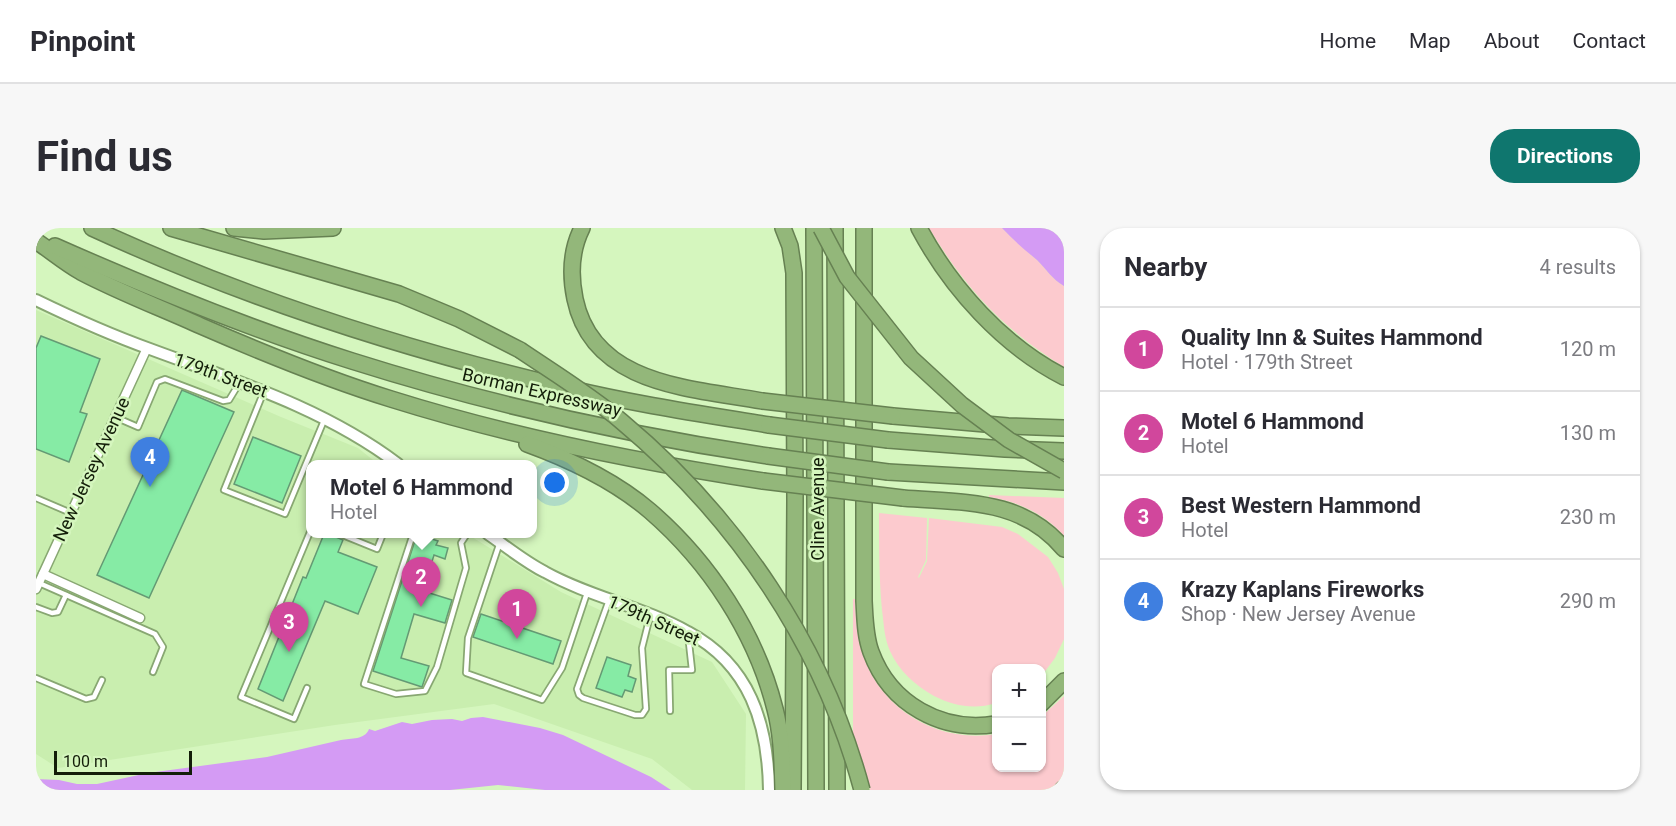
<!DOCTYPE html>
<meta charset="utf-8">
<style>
body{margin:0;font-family:Roboto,sans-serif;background:#f7f7f7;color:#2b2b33}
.controls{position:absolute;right:18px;bottom:18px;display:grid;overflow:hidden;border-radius:12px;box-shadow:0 2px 4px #0004}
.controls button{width:54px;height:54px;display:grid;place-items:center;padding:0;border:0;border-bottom:2px solid #e1e1e2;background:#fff;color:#2b2b33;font:30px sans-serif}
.scale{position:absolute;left:18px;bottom:15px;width:138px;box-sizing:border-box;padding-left:6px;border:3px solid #131e09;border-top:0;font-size:16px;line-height:21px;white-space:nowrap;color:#131e09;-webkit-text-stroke:4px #d5f6be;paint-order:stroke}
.you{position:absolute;left:519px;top:255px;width:21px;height:21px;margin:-15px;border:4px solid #fff;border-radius:50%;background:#1a73e8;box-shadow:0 0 0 9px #1a73e833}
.badge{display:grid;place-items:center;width:39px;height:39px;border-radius:50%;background:#0f766e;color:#fff;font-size:20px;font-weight:700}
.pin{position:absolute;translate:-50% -50px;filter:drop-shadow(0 2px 3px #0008)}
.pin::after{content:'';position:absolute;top:32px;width:21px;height:18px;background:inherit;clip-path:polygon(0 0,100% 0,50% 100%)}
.popup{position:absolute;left:270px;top:232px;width:231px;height:78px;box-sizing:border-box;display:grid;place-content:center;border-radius:12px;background:#fff;filter:drop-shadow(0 2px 4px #0005);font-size:20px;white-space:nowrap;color:#7c7c81}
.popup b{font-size:22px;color:#2b2b33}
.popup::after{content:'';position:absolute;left:50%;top:100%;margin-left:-12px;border:12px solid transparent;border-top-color:#fff}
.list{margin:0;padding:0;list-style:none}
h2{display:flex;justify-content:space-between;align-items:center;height:78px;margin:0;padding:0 24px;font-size:26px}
h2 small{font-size:20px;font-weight:400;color:#7c7c81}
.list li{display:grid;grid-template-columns:39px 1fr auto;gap:18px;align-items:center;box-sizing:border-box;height:84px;padding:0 24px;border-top:2px solid #e1e1e2}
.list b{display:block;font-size:22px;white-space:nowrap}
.list p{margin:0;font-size:20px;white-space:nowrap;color:#7c7c81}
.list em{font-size:20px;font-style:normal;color:#7c7c81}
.map{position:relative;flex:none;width:1028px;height:562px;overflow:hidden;border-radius:24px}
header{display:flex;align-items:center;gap:36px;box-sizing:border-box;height:84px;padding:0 30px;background:#fff;border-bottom:2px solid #e1e1e2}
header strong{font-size:28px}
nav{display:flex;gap:33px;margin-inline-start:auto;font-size:21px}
.intro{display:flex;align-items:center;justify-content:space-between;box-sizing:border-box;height:144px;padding:0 36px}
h1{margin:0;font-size:42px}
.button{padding:15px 27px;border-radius:24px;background:#0f766e;color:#fff;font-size:21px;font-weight:700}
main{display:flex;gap:36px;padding:0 36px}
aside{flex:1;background:#fff;border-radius:24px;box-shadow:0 2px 4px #0004}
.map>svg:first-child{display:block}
.built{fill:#c9eeaf}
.green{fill:#fccace}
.water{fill:#d49bf4}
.building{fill:#86eba5;stroke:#649a74;stroke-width:1.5}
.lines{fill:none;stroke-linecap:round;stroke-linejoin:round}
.service-casing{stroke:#88a772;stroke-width:8}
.minor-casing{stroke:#88a772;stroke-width:11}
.tertiary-casing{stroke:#88a772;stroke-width:14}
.motorway-casing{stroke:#668152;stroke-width:18}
.service{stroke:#fff;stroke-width:4.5}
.minor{stroke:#fff;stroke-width:8}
.tertiary{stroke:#fff;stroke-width:10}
.motorway{stroke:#93b77a;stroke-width:15}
.motorway-bridge-casing{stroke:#668152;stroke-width:18;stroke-linecap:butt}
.motorway-bridge{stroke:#93b77a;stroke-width:15}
.labels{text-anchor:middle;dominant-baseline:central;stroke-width:5;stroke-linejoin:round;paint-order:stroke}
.street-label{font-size:18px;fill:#131e09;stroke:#d5f6be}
</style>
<header>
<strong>Pinpoint</strong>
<nav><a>Home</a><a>Map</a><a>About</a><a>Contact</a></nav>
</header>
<div class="intro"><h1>Find us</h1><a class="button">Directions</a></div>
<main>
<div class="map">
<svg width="1028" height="562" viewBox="0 0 1028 562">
<rect width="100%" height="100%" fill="#d5f6be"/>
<path class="built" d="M0,82L245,189L322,220L342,236H274V306H431L525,364L676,434L710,486L709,562H656L616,531L458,476L299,497L22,540L0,526Z"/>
<g class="green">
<path d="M893,0H966C978,12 989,22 1001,32C1011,42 1016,51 1028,58V139C968,102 929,60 893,0Z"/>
<path d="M953,267L1028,270V308C1009,286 981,273 953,269Z"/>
<path d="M843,285L891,290L890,332L882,349L883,350L891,333L893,290L966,299L982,306L1012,329L1022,345L1028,361V411L1019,430L1007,446L1006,448L1005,440H960V475C939,482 918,478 898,468C879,457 863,443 854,423C848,410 848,396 846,382C843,350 843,318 843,285Z"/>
<path d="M817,371H819C820,388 820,405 825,421C842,480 900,516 960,506V540H1005L1006,488L1028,468V553L1020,562H834L817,508Z"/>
</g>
<g class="water">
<path d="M966,0H1028V58C1016,51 1011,42 1001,32C989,22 977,12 966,0Z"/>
<path d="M447,489L504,500L527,507L615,549L635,562H509L462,557L414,562H0V551L23,552L41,556H61L112,545L231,529L305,512C315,510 329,512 333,501L339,503L366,494L376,496L396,492L416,491L426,493L435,490Z"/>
</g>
<g class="building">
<path d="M5,108L64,131L44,184L51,186L33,234L0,221V120Z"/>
<path d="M146,162L198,184L113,370L61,347Z"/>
<path d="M217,209L265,228L246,275L198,256Z"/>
<path d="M288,306H293L307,312L302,324L341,339L322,386L289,373L247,473L222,461L267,349L270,350Z"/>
<path d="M381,306L402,313L400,317L412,320L409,331L398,327L387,363L416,372L409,395L378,386L365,430L393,438L386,459L337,443Z"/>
<path d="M445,386L525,413L517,436L437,409Z"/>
<path d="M571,429L595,437L592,448L600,451L596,464L589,462L586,469L560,460Z"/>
</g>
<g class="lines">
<g class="service-casing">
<g id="service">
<path d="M228,163L188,262L249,286L289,190"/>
<path d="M79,189L102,199L121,154L129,151L187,173L193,172L204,154"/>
<path d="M0,270L35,285"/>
<path d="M304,306L341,321L347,306"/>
<path d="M377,306L328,456L360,466L389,463L401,439L430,340L425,315L431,306"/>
<path d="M464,314L432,410L430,445L506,472L526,440L551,365"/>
<path d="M3,355L119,406L127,419L117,444"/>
<path d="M573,372L541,461L543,467L547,470L599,487H606L610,481L606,420L614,388"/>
<path d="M0,379L16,385L22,384L30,367"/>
<path d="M0,450L50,471L58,469L66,452"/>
<path d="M271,460L258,491L205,469L274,304"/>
<path d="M634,483L633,442H656L652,406"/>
</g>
</g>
<g class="minor-casing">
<g id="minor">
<path d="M7,346L104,390"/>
<path d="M0,361L111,120"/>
</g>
</g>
<g class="tertiary-casing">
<g id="tertiary">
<path d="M0,72C37,90 75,107 114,121C200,153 288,180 362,236"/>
<path d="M452,306C471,319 489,334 509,344C554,369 608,379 652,404C714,437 732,496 733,562"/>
</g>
</g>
<g class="motorway-casing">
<g id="motorway">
<path d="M56,0C208,70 369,122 532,160C598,176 666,186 733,197"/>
<path d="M135,0L363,66L423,91L484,122"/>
<path d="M198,0L228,3L297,0"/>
<path d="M546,0C535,22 534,47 539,71C557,158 656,160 726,173"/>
<path d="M747,0L754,18L758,45L759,273L757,562"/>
<path d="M778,0L780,562"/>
<path d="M799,0L801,562"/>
<path d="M828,0V373C829,390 829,408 835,424C854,476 906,505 960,496"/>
<path d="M883,0C915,60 967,118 1028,149"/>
<path d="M0,13C15,23 29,35 45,44C83,64 125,80 165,98C227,125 290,151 355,171C476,209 602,234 727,253"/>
<path d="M19,18C116,61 214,101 316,133C452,176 591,207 732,228"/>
<path d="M857,188L972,198L1028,200"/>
<path d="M852,212L969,221L1028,223"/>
<path d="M491,216C535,232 579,253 614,283C673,334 720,405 739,481C746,507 746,535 747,562"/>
<path d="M852,244L1028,254"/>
<path d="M867,270C927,275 986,270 1028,321"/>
<path d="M1005,476L1028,453"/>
<path d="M1026,562L1028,560"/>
</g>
</g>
<use href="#service" class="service"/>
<use href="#minor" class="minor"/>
<use href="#tertiary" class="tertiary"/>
<use href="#motorway" class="motorway"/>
<g class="motorway-bridge-casing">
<g id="motorway-bridge">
<path d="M785,0L811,49L875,130L926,177L973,212L1028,243"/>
<path d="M484,122C518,145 554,167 585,193C700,289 787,417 826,562"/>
<path d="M726,173L857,188"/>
<path d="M733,197L852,212"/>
<path d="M732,228L852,244"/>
<path d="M727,253L867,270"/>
</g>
</g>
<use href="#motorway-bridge" class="motorway-bridge"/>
</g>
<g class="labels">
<g class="street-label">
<text transform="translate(185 147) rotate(20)">179th Street</text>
<text transform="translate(506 164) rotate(13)">Borman Expressway</text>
<text transform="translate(55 241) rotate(-65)">New Jersey Avenue</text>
<text transform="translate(781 281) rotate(-90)">Cline Avenue</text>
<text transform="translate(618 392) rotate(24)">179th Street</text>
</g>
</g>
</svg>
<div class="controls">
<button>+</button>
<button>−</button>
</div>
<div class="scale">100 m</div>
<div class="you"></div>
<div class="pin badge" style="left:481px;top:411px;background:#d1479c">1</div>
<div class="pin badge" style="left:385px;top:379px;background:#d1479c">2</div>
<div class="popup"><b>Motel 6 Hammond</b>Hotel</div>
<div class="pin badge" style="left:253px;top:424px;background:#d1479c">3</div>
<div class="pin badge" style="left:114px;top:259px;background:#3f7fe0">4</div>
</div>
<aside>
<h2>Nearby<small>4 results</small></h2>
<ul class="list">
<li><span class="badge" style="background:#d1479c">1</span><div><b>Quality Inn &amp; Suites Hammond</b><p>Hotel · 179th Street</p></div><em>120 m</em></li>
<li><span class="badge" style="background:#d1479c">2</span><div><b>Motel 6 Hammond</b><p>Hotel</p></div><em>130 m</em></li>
<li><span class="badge" style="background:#d1479c">3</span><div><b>Best Western Hammond</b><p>Hotel</p></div><em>230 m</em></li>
<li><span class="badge" style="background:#3f7fe0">4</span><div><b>Krazy Kaplans Fireworks</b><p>Shop · New Jersey Avenue</p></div><em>290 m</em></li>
</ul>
</aside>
</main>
